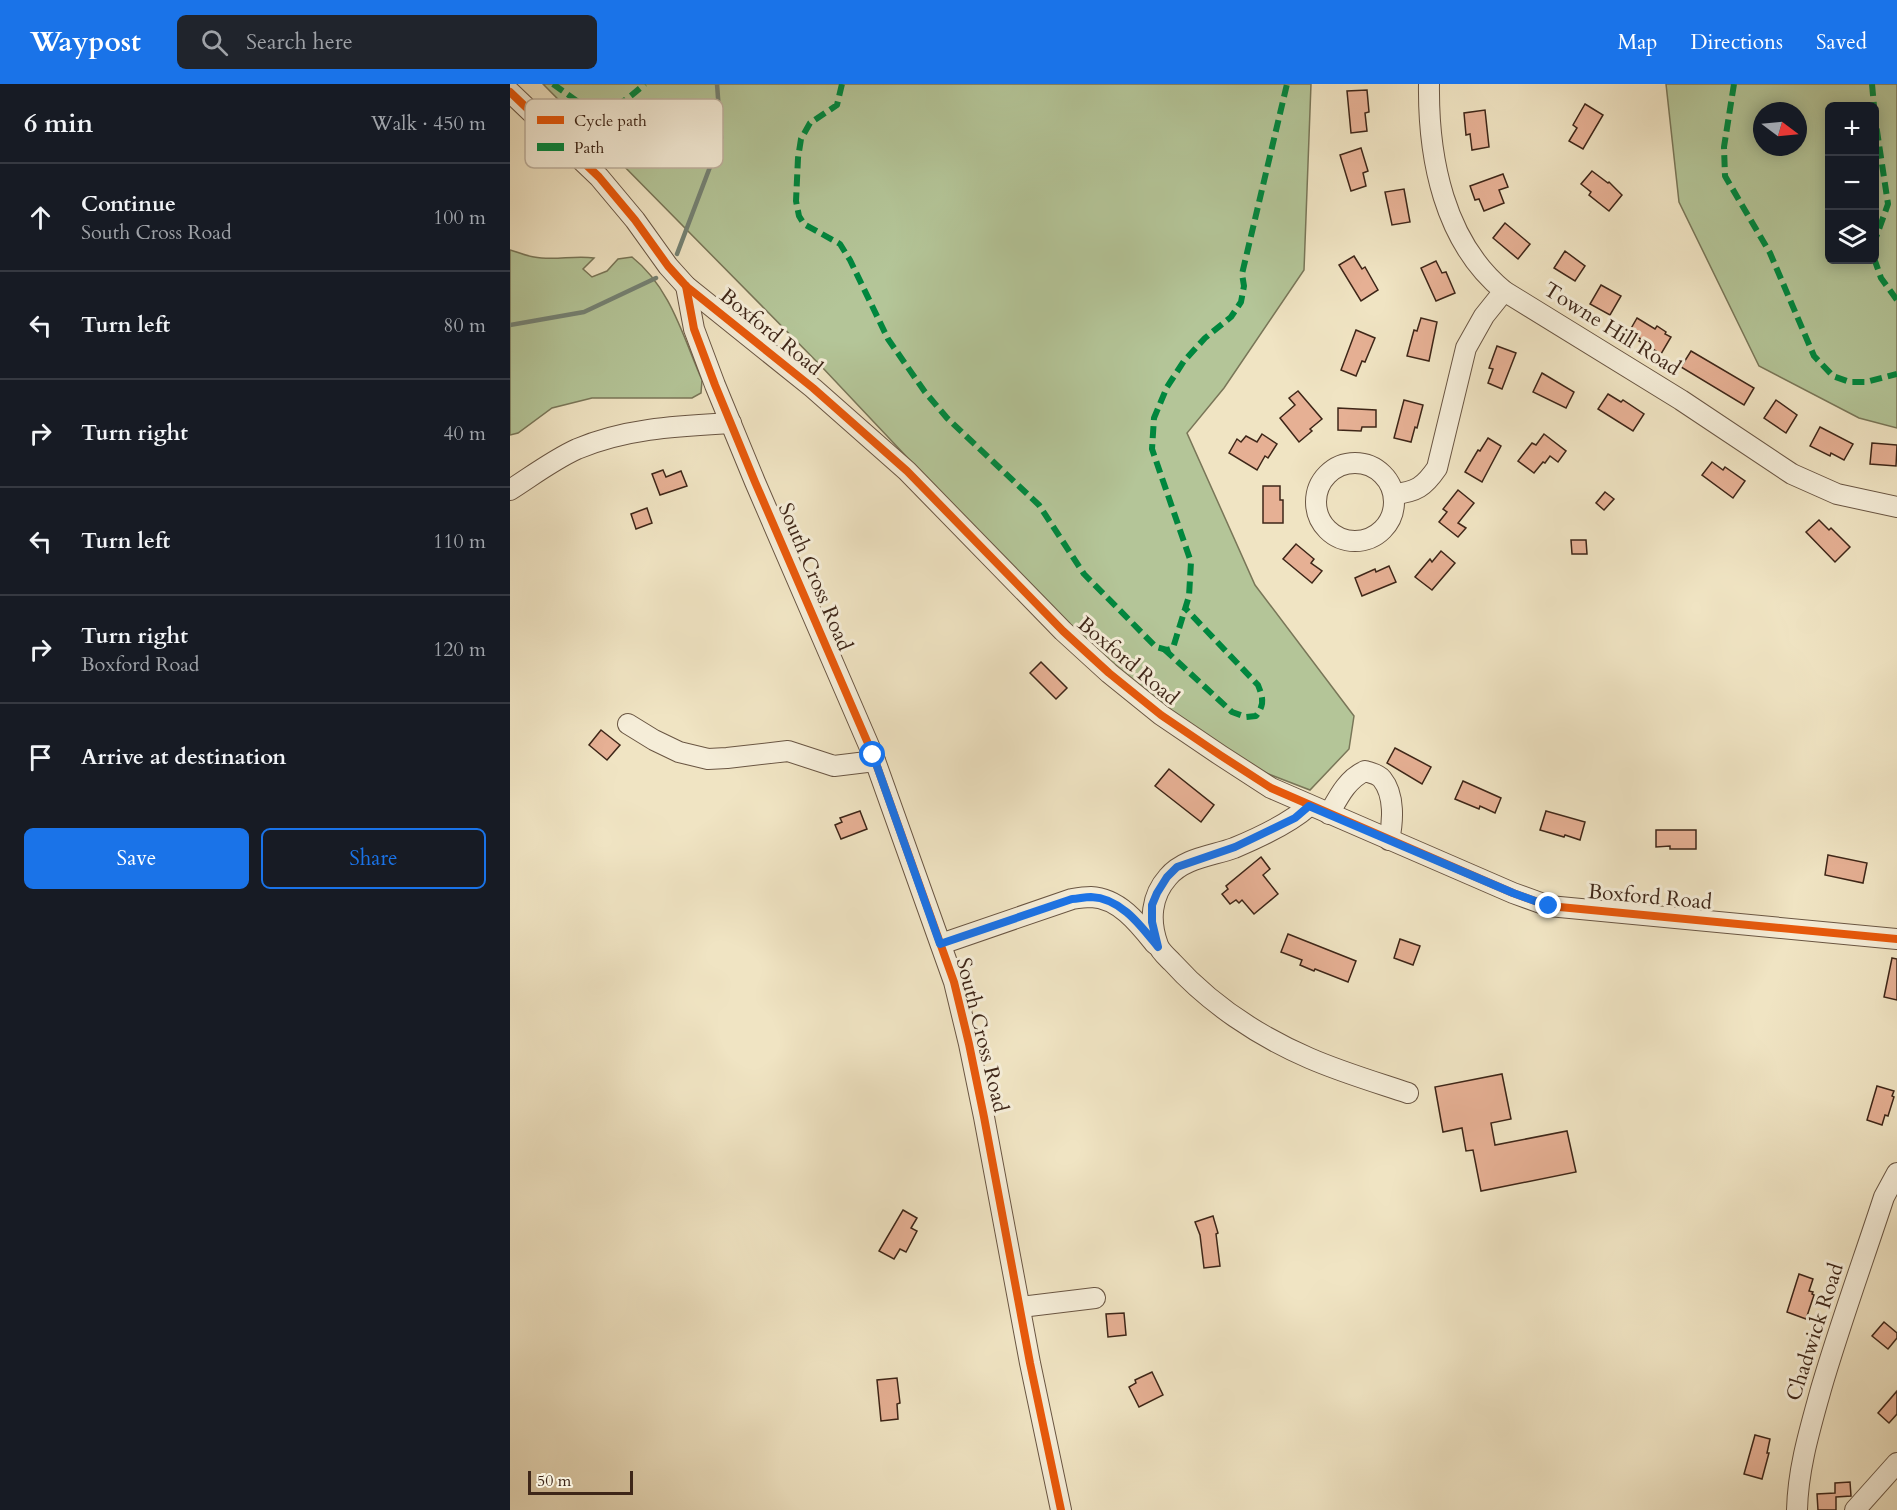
<!DOCTYPE html>
<meta charset="utf-8">
<style>
body{margin:0;font-family:Cardo,serif;background:#20242c;color:#f1f3f6}
.controls{position:absolute;right:18px;top:18px;display:grid;overflow:hidden;border-radius:9px;box-shadow:0 3px 15px #0003}
.controls button{width:54px;height:54px;display:grid;place-items:center;padding:0;border:0;border-bottom:2px solid #363941;background:#171b24;color:#f1f3f6;font:30px sans-serif}
.compass{position:absolute;left:1243px;top:18px;width:54px;height:54px;border-radius:50%;background:#171b24;box-shadow:0 3px 15px #0003;rotate:106deg}
.scale{position:absolute;left:18px;bottom:15px;width:105px;box-sizing:border-box;padding-left:6px;border:3px solid #3e2618;border-top:0;font-size:16px;line-height:21px;white-space:nowrap;color:#3e2618;-webkit-text-stroke:4px #f5edd8;paint-order:stroke}
.stop{position:absolute;width:18px;height:18px;margin:-14px;border:4px solid #1a73e8;border-radius:50%;background:#fff}
.stop.end{background:#1a73e8;border-color:#fff;box-shadow:0 2px 6px #0008}
.list{margin:0;padding:0;list-style:none}
h2{display:flex;justify-content:space-between;align-items:center;height:78px;margin:0;padding:0 24px;font-size:26px}
h2 small{font-size:20px;font-weight:400;color:#9ea1a6}
.list li{display:grid;grid-template-columns:39px 1fr auto;gap:18px;align-items:center;box-sizing:border-box;height:108px;padding:0 24px;border-top:2px solid #363941}
.list b{display:block;font-size:22px;white-space:nowrap}
.list p{margin:0;font-size:20px;white-space:nowrap;color:#9ea1a6}
.list em{font-size:20px;font-style:normal;color:#9ea1a6}
.actions{display:flex;gap:12px;padding:18px 24px}
.actions a{flex:1;padding:14px 0;border:2px solid #1a73e8;border-radius:9px;text-align:center;font-size:21px;color:#1a73e8}
.actions .main{background:#1a73e8;color:#fff}
.icon{flex:none;width:33px;height:33px;fill:none;stroke:currentColor;stroke-width:2;stroke-linecap:round;stroke-linejoin:round}
.map{position:relative;flex:none;width:1387px;height:1426px;overflow:hidden}
header{display:flex;align-items:center;gap:36px;box-sizing:border-box;height:84px;padding:0 30px;background:#1a73e8;color:#fff}
header strong{font-size:28px}
nav{display:flex;gap:33px;margin-inline-start:auto;font-size:21px}
.search{width:420px;height:54px;background:#20242c;display:flex;align-items:center;gap:15px;box-sizing:border-box;padding:0 21px;border-radius:9px;color:#9ea1a6;font-size:22px}
main{display:flex}
aside{flex:1;background:#171b24}
.map>svg:first-child{display:block}
.green{fill:#b4c598;stroke:#797658;stroke-width:1.5;fill-rule:evenodd}
.lines{fill:none;stroke-linecap:round;stroke-linejoin:round}
.stream{stroke:#758274;stroke-width:4.5}
.building{fill:#e6b094;stroke:#3e2618;stroke-width:1.5}
.minor-casing{stroke:#6a5643;stroke-width:22}
.minor{stroke:#f5edd8;stroke-width:20}
.quiet{stroke:#00873e;stroke-width:6;stroke-dasharray:12 6;stroke-linecap:butt}
.cycleway-casing{stroke:#f5edd8;stroke-width:11}
.cycleway{stroke:#e8590c;stroke-width:8}
.route{stroke:#1a73e8;stroke-width:8}
.labels{text-anchor:middle;dominant-baseline:central;stroke-width:6;stroke-linejoin:round;paint-order:stroke}
.street-label{font-size:21px;fill:#3e2618;stroke:#f5edd8}
.key{fill:#f5edd8;stroke:#beb19e;stroke-width:1.5}
.key-label{font-size:16px;fill:#3e2618}
</style>
<header>
<strong>Waypost</strong>
<div class="search"><svg class="icon" aria-label="search" viewBox="0 0 24 24"><circle cx="10" cy="10" r="6"/><path d="M15 15l6 6"/></svg>Search here</div>
<nav><a>Map</a><a>Directions</a><a>Saved</a></nav>
</header>
<main>
<aside>
<h2>6 min<small>Walk · 450 m</small></h2>
<ul class="list">
<li><svg class="icon" aria-label="ahead" viewBox="0 0 24 24"><path d="M12 20V5M6 11l6-6 6 6"/></svg><div><b>Continue</b><p>South Cross Road</p></div><em>100 m</em></li>
<li><svg class="icon" aria-label="left" viewBox="0 0 24 24"><path d="M17 20v-9H6M10 6l-5 5 5 5"/></svg><div><b>Turn left</b></div><em>80 m</em></li>
<li><svg class="icon" aria-label="right" viewBox="0 0 24 24"><path d="M7 20v-9h11M14 6l5 5-5 5"/></svg><div><b>Turn right</b></div><em>40 m</em></li>
<li><svg class="icon" aria-label="left" viewBox="0 0 24 24"><path d="M17 20v-9H6M10 6l-5 5 5 5"/></svg><div><b>Turn left</b></div><em>110 m</em></li>
<li><svg class="icon" aria-label="right" viewBox="0 0 24 24"><path d="M7 20v-9h11M14 6l5 5-5 5"/></svg><div><b>Turn right</b><p>Boxford Road</p></div><em>120 m</em></li>
<li><svg class="icon" aria-label="arrive" viewBox="0 0 24 24"><path d="M6 21V4h12l-3 4 3 4H6"/></svg><div><b>Arrive at destination</b></div></li>
</ul>
<div class="actions"><a class="main">Save</a><a>Share</a></div>
</aside>
<div class="map">
<svg width="1387" height="1426" viewBox="0 0 1387 1426">
<rect width="100%" height="100%" fill="#f0e4c3"/>
<filter id="stains"><feTurbulence type="fractalNoise" baseFrequency=".00333" numOctaves="4"/><feColorMatrix values="0 0 0 0 .2 0 0 0 0 .09 0 0 0 0 .02 0 0 0 .5 -.17"/></filter>
<radialGradient id="worn" r=".72"><stop offset=".6" stop-color="#630" stop-opacity="0"/><stop offset="1" stop-color="#630" stop-opacity=".3"/></radialGradient>
<g class="green">
<path d="M33,0H801L794,186L714,304L677,349L745,501L844,632L839,665L800,706L727,678L614,592L511,494L311,282Z"/>
<path d="M1156,0H1387V344L1349,334L1249,282L1169,118ZM1364,22V176H1320V22ZM1252,27H1288V63H1252Z"/>
<path d="M0,166C8,168 16,172 24,173C44,177 64,171 84,174L73,185L82,193L97,187L108,175L122,173C161,204 173,253 192,296L191,309L182,314H82L42,324L8,349L0,351Z"/>
</g>
<g class="lines">
<g class="stream">
<path d="M167,170L211,54L207,0"/>
<path d="M0,241L74,228L146,194"/>
</g>
</g>
<g class="building">
<path d="M857,6L859,28L855,29L857,47L841,49L837,7Z"/>
<path d="M1075,20L1093,31L1073,65L1059,57L1067,44L1063,41Z"/>
<path d="M975,26L979,63L962,66L960,50L956,51L954,29Z"/>
<path d="M851,64L858,87L853,89L856,102L841,107L830,71Z"/>
<path d="M1082,87L1098,99L1099,98L1112,111L1099,127L1079,111L1081,108L1071,100Z"/>
<path d="M993,90L998,103L989,106L994,119L974,127L969,115L965,116L960,102Z"/>
<path d="M894,105L900,138L882,141L875,108Z"/>
<path d="M995,139L1020,160L1008,175L983,154Z"/>
<path d="M1055,167L1075,182L1065,197L1044,184Z"/>
<path d="M844,172L852,185L855,183L868,206L851,217L829,181Z"/>
<path d="M926,177L932,189L936,188L945,209L926,217L911,184Z"/>
<path d="M1091,201L1111,212L1100,231L1080,220Z"/>
<path d="M911,234L927,238L919,277L897,272L904,246L907,247Z"/>
<path d="M1127,234L1145,245L1147,242L1156,248L1155,250L1161,253L1151,270L1129,257L1131,255L1119,248Z"/>
<path d="M846,246L865,254L855,278L852,277L846,292L831,286Z"/>
<path d="M987,262L1006,269L992,305L978,299L983,285L979,284Z"/>
<path d="M1181,267L1244,304L1234,321L1171,283Z"/>
<path d="M1032,289L1064,308L1056,324L1023,308Z"/>
<path d="M788,307L812,335L800,345L802,347L789,358L770,334L785,321L779,314Z"/>
<path d="M1098,310L1111,318L1113,316L1134,330L1123,347L1088,325Z"/>
<path d="M894,316L913,321L907,344L905,343L901,358L884,354Z"/>
<path d="M1266,316L1287,331L1276,349L1254,334Z"/>
<path d="M828,324L866,326V343H852L851,347L828,346Z"/>
<path d="M1310,343L1343,360L1334,376L1321,369L1320,372L1300,362Z"/>
<path d="M752,350L767,360L758,374L755,372L747,386L719,369L727,355L731,358L736,352L747,358Z"/>
<path d="M1034,350L1056,367L1048,378L1040,372L1035,379L1033,378L1024,389L1008,377L1022,359L1026,361Z"/>
<path d="M978,354L991,362L972,398L955,388L968,366L970,367Z"/>
<path d="M1362,359L1387,361L1386,382L1360,380Z"/>
<path d="M1202,378L1213,386L1215,383L1235,397L1223,414L1192,391Z"/>
<path d="M153,386L156,393L171,387L177,402L150,411L142,390Z"/>
<path d="M753,402H770V416H773V439H753Z"/>
<path d="M948,406L964,419L948,439L956,444L948,453L929,438L937,428L933,425Z"/>
<path d="M1095,408L1104,415L1094,426L1086,419Z"/>
<path d="M137,424L142,439L126,445L121,430Z"/>
<path d="M1309,436L1319,446L1321,444L1340,463L1325,478L1296,448Z"/>
<path d="M1061,456H1076L1077,470H1062Z"/>
<path d="M786,460L804,475L801,479L812,487L802,499L773,475Z"/>
<path d="M931,467L945,479L922,506L905,493L920,475L922,478Z"/>
<path d="M879,482L886,498L852,512L845,494L865,485L866,488Z"/>
<path d="M531,578L557,604L546,615L520,589Z"/>
<path d="M91,646L110,661L97,676L79,661Z"/>
<path d="M885,664L921,683L912,700L877,679Z"/>
<path d="M659,685L704,721L691,738L645,702Z"/>
<path d="M953,697L991,714L985,729L970,722L969,725L945,715Z"/>
<path d="M350,727L357,745L331,755L325,741L332,738L330,734Z"/>
<path d="M1036,727L1075,738L1070,756L1055,751L1054,753L1030,746Z"/>
<path d="M1146,746H1186V765H1160V762L1146,763Z"/>
<path d="M1318,771L1357,779L1353,799L1315,791Z"/>
<path d="M751,773L760,785L753,791L768,810L744,830L732,816L729,819L726,816L720,820L712,810L718,805L716,802Z"/>
<path d="M778,850L846,877L838,898L805,885L804,887L790,881L792,876L771,868Z"/>
<path d="M890,855L910,862L903,881L884,874Z"/>
<path d="M1382,874L1387,875V916L1374,913Z"/>
<path d="M992,990L1001,1035L981,1039L985,1061L1057,1047L1066,1088L971,1107L963,1066L956,1067L952,1044L933,1048L925,1003Z"/>
<path d="M1367,1002L1384,1007L1382,1012L1384,1013L1378,1032L1375,1031L1372,1041L1357,1036Z"/>
<path d="M393,1126L407,1134L401,1144L407,1147L396,1168L390,1165L384,1175L369,1167Z"/>
<path d="M703,1132L708,1149L706,1150L710,1182L694,1184L690,1151L685,1138Z"/>
<path d="M1289,1190L1303,1195L1299,1207L1303,1208L1302,1210L1304,1211L1296,1235L1277,1228Z"/>
<path d="M614,1229L616,1251L598,1253L596,1230Z"/>
<path d="M1374,1238L1387,1249V1254L1378,1265L1362,1252Z"/>
<path d="M642,1288L653,1311L629,1323L619,1303L626,1299L625,1296Z"/>
<path d="M387,1294L390,1319L387,1320L388,1335L371,1337L367,1296Z"/>
<path d="M1387,1307V1330L1379,1339L1368,1329Z"/>
<path d="M1245,1351L1260,1355L1257,1369H1259L1252,1395L1234,1390Z"/>
<path d="M1340,1398L1341,1412L1326,1413V1426H1308L1307,1410L1325,1409V1399Z"/>
</g>
<g class="lines">
<g class="minor-casing">
<g id="minor">
<path d="M919,0C918,74 934,158 994,207L1171,316L1282,390L1327,410L1387,423"/>
<path d="M0,8L89,93L125,136L158,182L176,202L303,304L397,387L553,547L599,589L651,631L710,671L761,704L1003,809L1039,822L1387,855"/>
<path d="M176,202L184,245L205,301L245,398L363,671L444,898L459,960L474,1033L520,1279L551,1426"/>
<circle cx="845" cy="418" r="39"/>
<path d="M0,406C22,392 43,376 67,365C116,344 169,342 221,339"/>
<path d="M884,410C906,408 914,403 927,384L956,264L974,232L994,207"/>
<path d="M118,640L144,656L169,668L198,675L217,674L278,667L324,682L365,677"/>
<path d="M799,722C780,739 748,754 724,764C702,772 674,774 658,793C641,812 639,837 648,861C650,867 657,873 662,878C699,919 748,952 799,974C831,988 865,998 898,1009"/>
<path d="M819,730C828,714 837,695 855,687C861,689 868,690 872,695C885,711 883,738 879,756"/>
<path d="M431,860L562,815C568,814 575,813 581,813C609,814 629,840 645,860"/>
<path d="M511,1223L585,1214"/>
<path d="M1287,1426C1288,1384 1300,1345 1311,1305C1330,1240 1353,1177 1374,1113L1387,1089"/>
<path d="M1345,1426L1387,1379"/>
</g>
</g>
<use href="#minor" class="minor"/>
<g class="quiet">
<path d="M43,0L81,27C107,25 116,16 135,0"/>
<path d="M332,0L327,21L300,39L291,55L288,74L286,117L289,132L294,140L330,160L340,176L378,255L415,308L437,334L529,421L574,490L646,563L657,566L663,564L679,512L681,478L642,365L644,334L657,303L674,277L695,254L721,233L731,218L734,202L732,190L777,0"/>
<path d="M1224,0L1214,63L1215,92L1260,169L1304,272L1323,292L1340,298H1356L1387,290"/>
<path d="M1362,0L1364,22"/>
<path d="M1364,27L1378,120L1364,159"/>
<path d="M1364,174L1371,194L1387,216"/>
<path d="M654,565L722,628L736,633L746,632C755,620 753,614 748,601L675,524"/>
</g>
<g class="cycleway-casing">
<g id="cycleway">
<path d="M0,8L89,93L125,136L158,182L176,202L303,304L397,387L553,547L599,589L651,631L710,671L761,704L1003,809L1039,822L1387,855"/>
<path d="M176,202L184,245L205,301L245,398L363,671L444,898L459,960L474,1033L520,1279L551,1426"/>
</g>
</g>
<use href="#cycleway" class="cycleway"/>
</g>
<g class="lines">
<path class="route" d="M363,671L430,860L562,815C568,815 574,813 581,813C611,814 631,842 648,863L642,838V821L647,809L657,793L667,783L725,763L785,734L799,722L1003,809L1039,822"/>
</g>
<g class="labels">
<g class="street-label">
<text transform="translate(1102 245) rotate(32)">Towne Hill Road</text>
<text transform="translate(261 248) rotate(39)">Boxford Road</text>
<text transform="translate(305 493) rotate(67)">South Cross Road</text>
<text transform="translate(618 577) rotate(40)">Boxford Road</text>
<text transform="translate(1140 813) rotate(5)">Boxford Road</text>
<text transform="translate(472 951) rotate(76)">South Cross Road</text>
<text transform="translate(1305 1248) rotate(-72)">Chadwick Road</text>
</g>
</g>
<rect x="15" y="15" width="198" height="69" rx="9" class="key"/>
<rect x="27" y="32" width="27" height="8" fill="#e8590c"/>
<rect x="27" y="59" width="27" height="8" fill="#00873e"/>
<g class="key-label">
<text x="64" y="42">Cycle path</text>
<text x="64" y="69">Path</text>
</g>
<rect width="100%" height="100%" filter="url(#stains)"/>
<rect width="100%" height="100%" fill="url(#worn)"/>
</svg>
<div class="controls">
<button>+</button>
<button>−</button>
<button><svg class="icon" aria-label="layers" viewBox="0 0 24 24"><path d="M12 4l9 5-9 5-9-5zM3 14l9 5 9-5"/></svg></button>
</div>
<svg class="compass" viewBox="-18 -18 36 36"><path d="M0-13l5 13h-10z" fill="#e53935"/><path d="M0 13l5-13h-10z" fill="#9ea1a6"/></svg>
<div class="scale">50 m</div>
<div class="stop" style="left:363px;top:671px"></div>
<div class="stop end" style="left:1039px;top:822px"></div>
</div>
</main>
